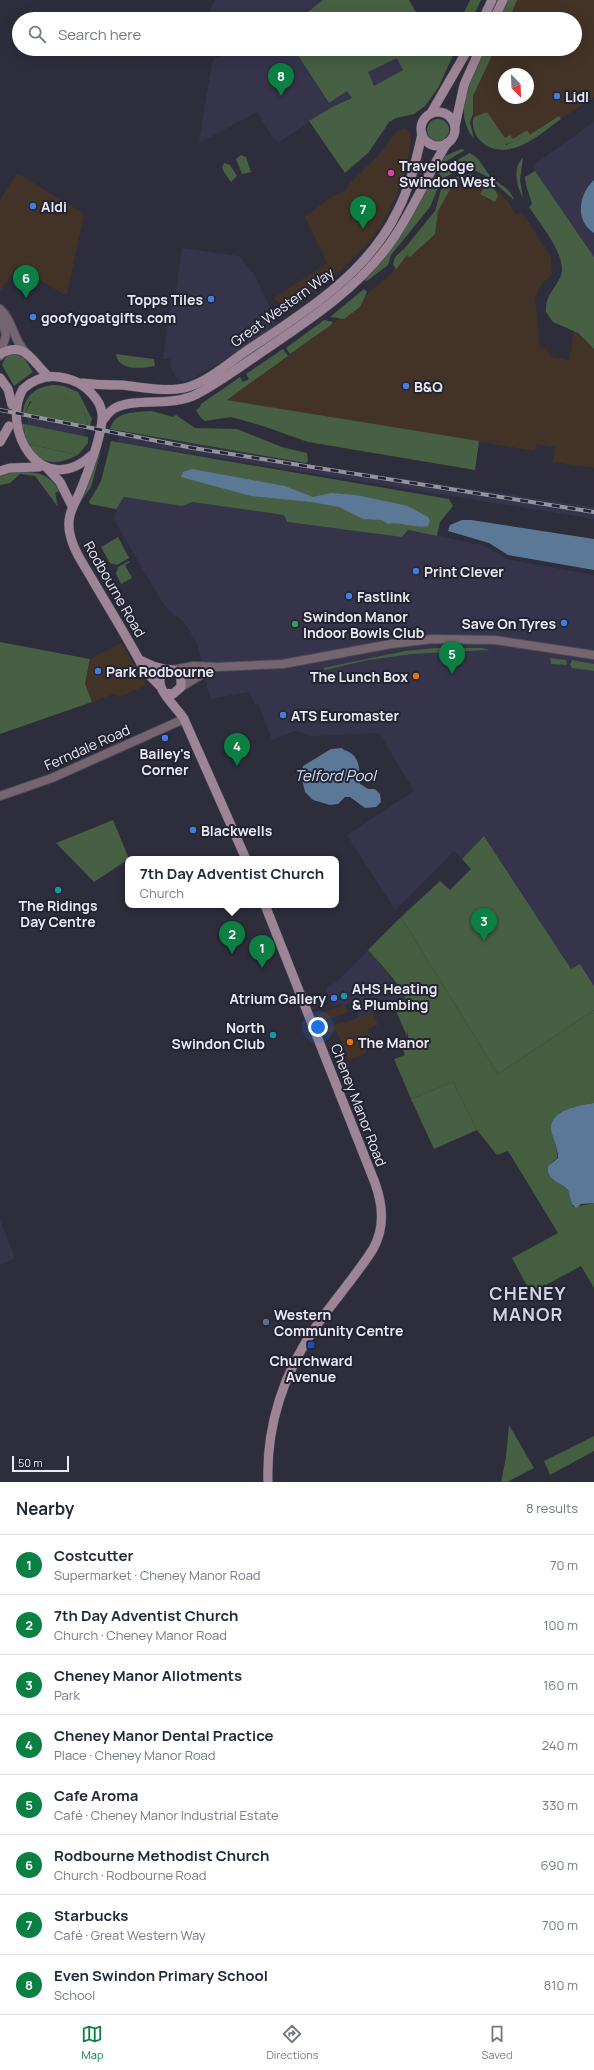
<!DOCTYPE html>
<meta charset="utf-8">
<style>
body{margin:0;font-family:Manrope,sans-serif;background:#f2f2f3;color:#1f2937}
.compass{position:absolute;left:498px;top:68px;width:36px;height:36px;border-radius:50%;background:#fff;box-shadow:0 4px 16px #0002;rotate:157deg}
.scale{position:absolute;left:12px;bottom:10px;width:57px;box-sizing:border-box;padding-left:4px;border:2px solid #e9e9f3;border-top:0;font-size:11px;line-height:14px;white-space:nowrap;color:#e9e9f3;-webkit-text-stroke:3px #242332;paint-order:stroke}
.you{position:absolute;left:318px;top:1027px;width:14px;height:14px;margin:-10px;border:3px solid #fff;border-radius:50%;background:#1a73e8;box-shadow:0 0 0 6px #1a73e833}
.badge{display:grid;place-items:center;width:26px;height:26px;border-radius:50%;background:#0b8043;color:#fff;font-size:13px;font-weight:700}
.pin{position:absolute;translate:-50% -33px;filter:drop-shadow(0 1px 2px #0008)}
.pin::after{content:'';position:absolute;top:21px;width:14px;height:12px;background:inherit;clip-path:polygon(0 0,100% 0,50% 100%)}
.popup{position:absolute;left:125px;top:856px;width:214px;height:52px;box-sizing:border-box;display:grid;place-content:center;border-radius:8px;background:#fff;filter:drop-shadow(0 1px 3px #0005);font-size:13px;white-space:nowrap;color:#747a83}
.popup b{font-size:15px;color:#1f2937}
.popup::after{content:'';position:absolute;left:50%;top:100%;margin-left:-8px;border:8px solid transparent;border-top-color:#fff}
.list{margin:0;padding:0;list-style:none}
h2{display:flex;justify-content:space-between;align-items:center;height:52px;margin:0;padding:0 16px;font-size:17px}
h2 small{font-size:13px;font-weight:400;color:#747a83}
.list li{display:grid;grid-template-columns:26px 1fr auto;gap:12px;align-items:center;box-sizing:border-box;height:60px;padding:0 16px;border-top:1px solid #e0e1e3}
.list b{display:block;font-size:15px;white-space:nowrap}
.list p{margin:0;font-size:13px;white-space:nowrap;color:#747a83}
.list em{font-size:13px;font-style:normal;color:#747a83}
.icon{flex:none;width:22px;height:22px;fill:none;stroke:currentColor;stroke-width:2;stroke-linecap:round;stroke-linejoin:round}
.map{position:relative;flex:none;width:594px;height:1482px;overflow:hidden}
.search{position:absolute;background:#fff;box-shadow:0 4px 16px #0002;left:12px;right:12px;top:12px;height:44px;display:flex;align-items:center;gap:10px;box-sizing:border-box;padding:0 14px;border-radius:22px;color:#747a83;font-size:15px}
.sheet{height:532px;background:#fff}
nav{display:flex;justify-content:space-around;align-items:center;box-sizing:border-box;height:56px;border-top:1px solid #e0e1e3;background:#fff;font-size:11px;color:#747a83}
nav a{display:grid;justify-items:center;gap:2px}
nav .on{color:#0b8043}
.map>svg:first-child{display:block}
.commercial{fill:#423326;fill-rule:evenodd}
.built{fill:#35344a}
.green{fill:#475f42;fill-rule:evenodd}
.forest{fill:#445e3f}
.water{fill:#5c7897}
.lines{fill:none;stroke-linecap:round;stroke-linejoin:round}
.tertiary-casing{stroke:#4b4b59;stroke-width:10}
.secondary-casing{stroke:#4b4b59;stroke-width:10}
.tertiary{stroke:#756571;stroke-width:8}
.secondary{stroke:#9d8496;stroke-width:9}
.rail-casing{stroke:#9494a1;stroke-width:4}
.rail{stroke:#242332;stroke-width:2.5;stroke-dasharray:8;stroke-linecap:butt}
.shop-dot{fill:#3f7fe0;stroke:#242332;stroke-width:1.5}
.hotel-dot{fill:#d1479c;stroke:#242332;stroke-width:1.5}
.leisure-dot{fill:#2e9e5b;stroke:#242332;stroke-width:1.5}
.food-dot{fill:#e8710a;stroke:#242332;stroke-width:1.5}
.culture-dot{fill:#0f9aa8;stroke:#242332;stroke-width:1.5}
.service-dot{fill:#5c6f8a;stroke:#242332;stroke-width:1.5}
.transit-dot{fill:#1a4fb4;stroke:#242332;stroke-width:1.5}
.labels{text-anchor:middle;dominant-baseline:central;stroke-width:4;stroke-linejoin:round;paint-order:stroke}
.poi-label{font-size:14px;font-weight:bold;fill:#e9e9f3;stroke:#242332;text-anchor:start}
.street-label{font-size:14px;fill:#e9e9f3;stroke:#242332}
.water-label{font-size:15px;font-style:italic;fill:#d0e3f8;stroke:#242332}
.district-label{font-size:18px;font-weight:bold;letter-spacing:1px;fill:#d2d2e5;stroke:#242332}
</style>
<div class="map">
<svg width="594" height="1482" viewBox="0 0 594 1482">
<rect width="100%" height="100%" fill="#2d2d3c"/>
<g class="commercial">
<path d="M517,0H594V97L522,144L511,145L477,121L472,112L473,96L495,49H575V19H509ZM504,74H528V98H504Z"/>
<path d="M405,128L408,131L411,139L407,165L396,197L379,229L367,245L340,271L292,306L282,308L274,298L327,263L305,217L334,195L340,194L347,189L348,185L379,155L396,132Z"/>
<path d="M17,173L84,214L67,294H63L17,266L0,291V200Z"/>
<path d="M468,174L486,180L507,200L516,214L522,212L551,257L552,274L540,286L535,299L540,347L545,348L552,357L569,360L574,331L594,349V468L553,462L555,447L536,444L535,451L227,400L331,325L393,272L399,254L435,211L441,190L453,178Z"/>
<path d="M121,643L147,685L119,697L114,694L92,702L85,684L90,659Z"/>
<path d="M342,1005H345L348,1012L320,1022L317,1015Z"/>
<path d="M373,1012L378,1025L368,1029L372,1039L363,1043L367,1053L349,1060L336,1030L325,1034L323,1029L344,1021L345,1023Z"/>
</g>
<g class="built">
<path d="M215,0H409L420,19H204Z"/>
<path d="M217,49H438L439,50L363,93L334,106L279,142L273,138L257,112L199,143L212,62L216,58L222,57V51Z"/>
<path d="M594,122V257L535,171L534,165Z"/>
<path d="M182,248L239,256L254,274L277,322L275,327L234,354L194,378L183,382L176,378L171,367L170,359H163L171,299H175Z"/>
<path d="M29,414L86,425L84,436L27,425Z"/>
<path d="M119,431L318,466L594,507V519L118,442Z"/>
<path d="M124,497L182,506L192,502L284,515L287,522L402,537L408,530L483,545L507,559L594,575V986L580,964L571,969L484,836L462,859L454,851L395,910L347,835L414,791L379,733L312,736L295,731L272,740L258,704H254L250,692L210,699L199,650L194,638L184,622L167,609L159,597L114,520L116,509Z"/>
<path d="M368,950L407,998L359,1018L353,1002L342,1006L341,1004L333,1007L326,989L339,980Z"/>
<path d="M0,1219L15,1258L0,1265Z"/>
</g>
<g class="green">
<path d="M323,0H409L420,19H304V15Z"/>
<path d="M508,0H517L509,19H499Z"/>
<path d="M294,49H453L454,51L456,49L438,88L425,106L414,114L396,118L389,122L369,152L345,173L309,121L334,106L352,98L347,91L329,103ZM397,58L403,70L374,86L368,72Z"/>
<path d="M485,49H495L473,96V114L470,122L474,139C452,111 470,76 485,49Z"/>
<path d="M559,116L561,119C541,133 516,158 489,147C485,145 480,141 477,137C474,131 471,123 474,117L477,121L506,145L531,134Z"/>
<circle cx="438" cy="130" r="11"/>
<path d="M461,149L465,150L440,165L445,156Z"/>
<path d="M470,153C482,159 483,170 493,178C501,186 510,188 514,200L488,177L472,169L458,170L442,179L439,173L443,168Z"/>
<path d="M241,155L246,157L251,172L242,174L236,159Z"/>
<path d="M523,158L520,180L523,198C517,187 512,167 523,158Z"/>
<path d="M224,163L230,165L237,176L231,182L224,172L222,167Z"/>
<path d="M535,171L594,257V349L578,333L553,322L546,312C545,296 554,290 560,278C570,258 539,223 529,207L532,204L526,185L525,177Z"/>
<path d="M434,176L441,181L430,207L391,255L388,265L367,281L365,280L397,241Z"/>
<path d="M438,211L435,234L410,257L407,255L396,269L393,264L395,257L405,248L404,255L432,222Z"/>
<path d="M364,289L367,292L360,307L344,319L330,317Z"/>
<path d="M324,320L333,322L331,325L290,354L286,348Z"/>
<path d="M283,349L288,356L227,400L479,441L475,470L308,442L263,426L231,417L205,421L201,418L196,410L200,407L201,404L240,377L243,382L249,379L246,374Z"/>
<path d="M13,352L24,358L33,372L14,386L2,365L5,358Z"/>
<path d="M116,354L154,359L155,366C143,368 118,372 116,354Z"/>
<path d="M54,385L64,386L78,392L92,419L90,426L88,425L85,413L30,401L25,413L23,412C25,395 37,386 54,385Z"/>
<path d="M152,411L173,417L176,415L195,428L237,429L282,447L307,453L308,461L306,463L110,429C115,411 135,412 152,411Z"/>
<path d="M20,423L24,424L25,439L28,444L78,455C70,459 62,462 54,462C35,461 12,444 20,423Z"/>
<path d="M111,441L449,499L453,506L440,522L437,536L408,530L402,537L287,522L284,515L192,502L182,506L124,497L116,509L90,504L89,502L101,481Z"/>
<path d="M101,450L91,487L81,501Z"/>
<path d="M14,472C32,471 50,472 59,491L55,493L58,507L35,476L20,474L10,483L0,485V475Z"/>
<path d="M118,537L129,558L117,565L110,563L101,547Z"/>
<path d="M129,561L130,562L125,565L132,578L121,584L116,574L118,567Z"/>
<path d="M0,642L90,659L85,684L92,702L0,734Z"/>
<path d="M482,648L490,650L412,654L368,660L325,670L323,668L405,651L436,648Z"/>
<path d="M550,658L566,660L567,665L551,664Z"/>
<path d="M572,660L594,664V671L572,668L570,665Z"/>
<path d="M113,820L129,859L94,882L56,843Z"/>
<path d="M484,836L571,969L580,964L594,986V1010L498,1074L401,917L440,881L450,890L471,869L462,859Z"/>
<path d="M407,999L409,1017L407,1036L393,1004Z"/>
<path d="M453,1082L477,1130L434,1149L411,1099Z"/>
<path d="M509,1425L534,1468L507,1482H501L506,1457Z"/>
</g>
<g class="forest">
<path d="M470,0H481L472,19H461Z"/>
<path d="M487,112L505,138L510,135L513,139L527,130L530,135C517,140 499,151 486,139C480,133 478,124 474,117Z"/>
<path d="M468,174C481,177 493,183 498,196L495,202L480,194L483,189L465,178L453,184L432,222V234L410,255H404L405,248L435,211L441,190L453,178Z"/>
<path d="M58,390C77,396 84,407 88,425L25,413L35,395Z"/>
<path d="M24,424L88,437V443L78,455L28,444L25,439Z"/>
<path d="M401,917L498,1074L594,1010V1103C581,1105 548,1110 551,1130C553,1140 558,1148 557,1158L550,1164L557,1182L568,1190L573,1207L594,1203V1288L581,1266L531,1293L512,1258L558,1233L508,1151L497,1155L477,1130L453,1082L411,1099L394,1059L405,1055L402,1047L410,1044C405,1032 409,1020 408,1007C406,989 380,964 368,950Z"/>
<path d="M594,1436V1451L550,1475L544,1461Z"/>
</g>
<g class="water">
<path d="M594,180V233C574,220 579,194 594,180Z"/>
<path d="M192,469L285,486L313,497L331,493L356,495L408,506L428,517L430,521L428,526C414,529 401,521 388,524L382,520L363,519L339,507L311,502L251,496L181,477L183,472Z"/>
<path d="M462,520H471L594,539V570L508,555L489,543L448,531L450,525Z"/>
<path d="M342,748L344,750C361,755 359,769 360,784L368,789H375L380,794L381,802L376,807L365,808L350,797H345L338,804L330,805L313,800L305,792L301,775L303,766L331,749Z"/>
<path d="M594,1103V1203L581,1204L576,1208L572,1204L568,1190C560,1182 546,1180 548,1166L558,1158C558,1148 553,1140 551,1130C548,1110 581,1105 594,1103Z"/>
</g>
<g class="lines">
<g class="tertiary-casing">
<g id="tertiary">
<path d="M0,309C13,321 13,339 25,352"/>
<path d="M0,313L6,335L0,356"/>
<path d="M172,670L194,666L217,667L283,664L391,644L432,639L495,640L594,655"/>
<path d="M181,687L214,667"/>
<path d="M0,796L52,778L184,719"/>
</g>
</g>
<g class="secondary-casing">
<g id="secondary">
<path d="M483,19L492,0"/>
<path d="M494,19L503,0"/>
<circle cx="438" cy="129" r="17"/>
<path d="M431,113L468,49"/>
<path d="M455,126L464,85L480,49"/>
<path d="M0,354C26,340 32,362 48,376"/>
<path d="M0,378L8,389L12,405"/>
<path d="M82,383C96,385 108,385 121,385C143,387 167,393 188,387C211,380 232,360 252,347C307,311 368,272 397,212C410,187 416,161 422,134"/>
<path d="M102,421C105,418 108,413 112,410C131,396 171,408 197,394C218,383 237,369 256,356C303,324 354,292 388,246C412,214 426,176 447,143"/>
<path d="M0,442L9,426"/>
<path d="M92,455C41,501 0,428 23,389C33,380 45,375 59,377C72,379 84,384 92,394C97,399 101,406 102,413C104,431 87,475 79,494C73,507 66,517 70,534C73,550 84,565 92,579C110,610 129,640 145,671L160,686"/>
<path d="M48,469L60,482L72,506"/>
<path d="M0,471L10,468L39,467"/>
<path d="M140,660L153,666L168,670"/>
<path d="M164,693L173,694L181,687V677L175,671C171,669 167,669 164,672C149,685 178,708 184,719L246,859"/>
<path d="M265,905L375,1183C383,1206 385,1227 373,1249C356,1276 335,1299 317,1325C284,1371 266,1426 268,1482"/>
</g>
</g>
<use href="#tertiary" class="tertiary"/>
<use href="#secondary" class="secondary"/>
<g class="rail-casing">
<path id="rail" d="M0,410L193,448L594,512"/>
</g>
<use href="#rail" class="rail"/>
</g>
<g class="shop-dot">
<circle cx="557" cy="96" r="4"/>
<circle cx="33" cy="206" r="4"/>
<circle cx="211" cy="299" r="4"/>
<circle cx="33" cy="317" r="4"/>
<circle cx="406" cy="386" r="4"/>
<circle cx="416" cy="571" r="4"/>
<circle cx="349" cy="596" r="4"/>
<circle cx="564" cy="623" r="4"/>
<circle cx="98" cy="671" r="4"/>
<circle cx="283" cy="715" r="4"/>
<circle cx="165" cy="738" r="4"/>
<circle cx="193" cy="830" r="4"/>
<circle cx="334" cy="998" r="4"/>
</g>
<circle class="hotel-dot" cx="391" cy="173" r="4"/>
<circle class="leisure-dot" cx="295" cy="624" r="4"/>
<g class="food-dot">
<circle cx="416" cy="676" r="4"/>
<circle cx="350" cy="1042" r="4"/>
</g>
<g class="culture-dot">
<circle cx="58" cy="890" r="4"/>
<circle cx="344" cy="996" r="4"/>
<circle cx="273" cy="1035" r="4"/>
</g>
<circle class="service-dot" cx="266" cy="1322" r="4"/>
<rect class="transit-dot" x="307" y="1341" width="8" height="8" rx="2"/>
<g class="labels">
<g class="poi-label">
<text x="565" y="96">Lidl</text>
<text x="399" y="165">Travelodge<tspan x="399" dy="16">Swindon West</tspan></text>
<text x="41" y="206">Aldi</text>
<text x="203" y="299" text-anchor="end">Topps Tiles</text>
<text x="41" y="317">goofygoatgifts.com</text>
<text x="414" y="386">B&amp;Q</text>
<text x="424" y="571">Print Clever</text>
<text x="357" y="596">Fastlink</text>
<text x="303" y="616">Swindon Manor<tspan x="303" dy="16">Indoor Bowls Club</tspan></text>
<text x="556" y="623" text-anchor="end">Save On Tyres</text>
<text x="106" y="671">Park Rodbourne</text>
<text x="408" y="676" text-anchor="end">The Lunch Box</text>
<text x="291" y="715">ATS Euromaster</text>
<text x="165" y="753" text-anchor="middle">Bailey's<tspan x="165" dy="16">Corner</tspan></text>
<text x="201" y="830">Blackwells</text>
<text x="58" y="905" text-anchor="middle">The Ridings<tspan x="58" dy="16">Day Centre</tspan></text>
<text x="352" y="988">AHS Heating<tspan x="352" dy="16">&amp; Plumbing</tspan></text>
<text x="326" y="998" text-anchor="end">Atrium Gallery</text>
<text x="265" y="1027" text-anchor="end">North<tspan x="265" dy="16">Swindon Club</tspan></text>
<text x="358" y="1042">The Manor</text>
<text x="274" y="1314">Western<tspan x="274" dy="16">Community Centre</tspan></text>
<text x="311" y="1360" text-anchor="middle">Churchward<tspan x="311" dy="16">Avenue</tspan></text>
</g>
<g class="street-label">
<text transform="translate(282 307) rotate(-36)">Great Western Way</text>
<text transform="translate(115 589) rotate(60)">Rodbourne Road</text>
<text transform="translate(87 747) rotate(-24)">Ferndale Road</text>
<text transform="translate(359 1105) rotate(69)">Cheney Manor Road</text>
</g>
<g class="water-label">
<text x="335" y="775">Telford Pool</text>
</g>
<g class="district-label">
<text x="528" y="1293">CHENEY<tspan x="528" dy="21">MANOR</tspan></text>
</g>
</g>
</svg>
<svg class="compass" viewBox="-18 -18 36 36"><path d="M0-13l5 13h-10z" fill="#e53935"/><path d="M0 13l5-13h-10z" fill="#747a83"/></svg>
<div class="scale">50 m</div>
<div class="you"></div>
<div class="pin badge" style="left:262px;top:968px">1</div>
<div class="pin badge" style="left:232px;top:954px">2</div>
<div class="popup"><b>7th Day Adventist Church</b>Church</div>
<div class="pin badge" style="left:484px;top:941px">3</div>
<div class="pin badge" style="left:237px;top:766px">4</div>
<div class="pin badge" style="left:452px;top:674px">5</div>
<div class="pin badge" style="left:26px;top:298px">6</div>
<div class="pin badge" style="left:363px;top:229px">7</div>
<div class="pin badge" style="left:281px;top:96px">8</div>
<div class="search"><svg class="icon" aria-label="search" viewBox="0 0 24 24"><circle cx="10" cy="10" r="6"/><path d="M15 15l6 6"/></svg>Search here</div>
</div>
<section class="sheet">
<h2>Nearby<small>8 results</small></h2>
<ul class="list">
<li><span class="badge">1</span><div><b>Costcutter</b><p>Supermarket · Cheney Manor Road</p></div><em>70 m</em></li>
<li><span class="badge">2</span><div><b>7th Day Adventist Church</b><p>Church · Cheney Manor Road</p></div><em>100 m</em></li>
<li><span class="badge">3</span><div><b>Cheney Manor Allotments</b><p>Park</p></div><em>160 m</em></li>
<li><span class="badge">4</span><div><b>Cheney Manor Dental Practice</b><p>Place · Cheney Manor Road</p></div><em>240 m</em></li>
<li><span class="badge">5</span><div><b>Cafe Aroma</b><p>Café · Cheney Manor Industrial Estate</p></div><em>330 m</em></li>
<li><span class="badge">6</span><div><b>Rodbourne Methodist Church</b><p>Church · Rodbourne Road</p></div><em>690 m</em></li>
<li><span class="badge">7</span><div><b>Starbucks</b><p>Café · Great Western Way</p></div><em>700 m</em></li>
<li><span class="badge">8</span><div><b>Even Swindon Primary School</b><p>School</p></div><em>810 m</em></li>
</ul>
</section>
<nav>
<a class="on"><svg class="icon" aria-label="map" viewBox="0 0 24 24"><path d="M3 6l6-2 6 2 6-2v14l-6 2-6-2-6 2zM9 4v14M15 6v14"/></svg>Map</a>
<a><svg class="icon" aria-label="directions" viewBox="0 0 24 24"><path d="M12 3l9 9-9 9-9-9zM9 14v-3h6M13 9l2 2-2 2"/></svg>Directions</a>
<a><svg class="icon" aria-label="saved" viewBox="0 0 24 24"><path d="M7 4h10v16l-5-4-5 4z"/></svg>Saved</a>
</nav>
